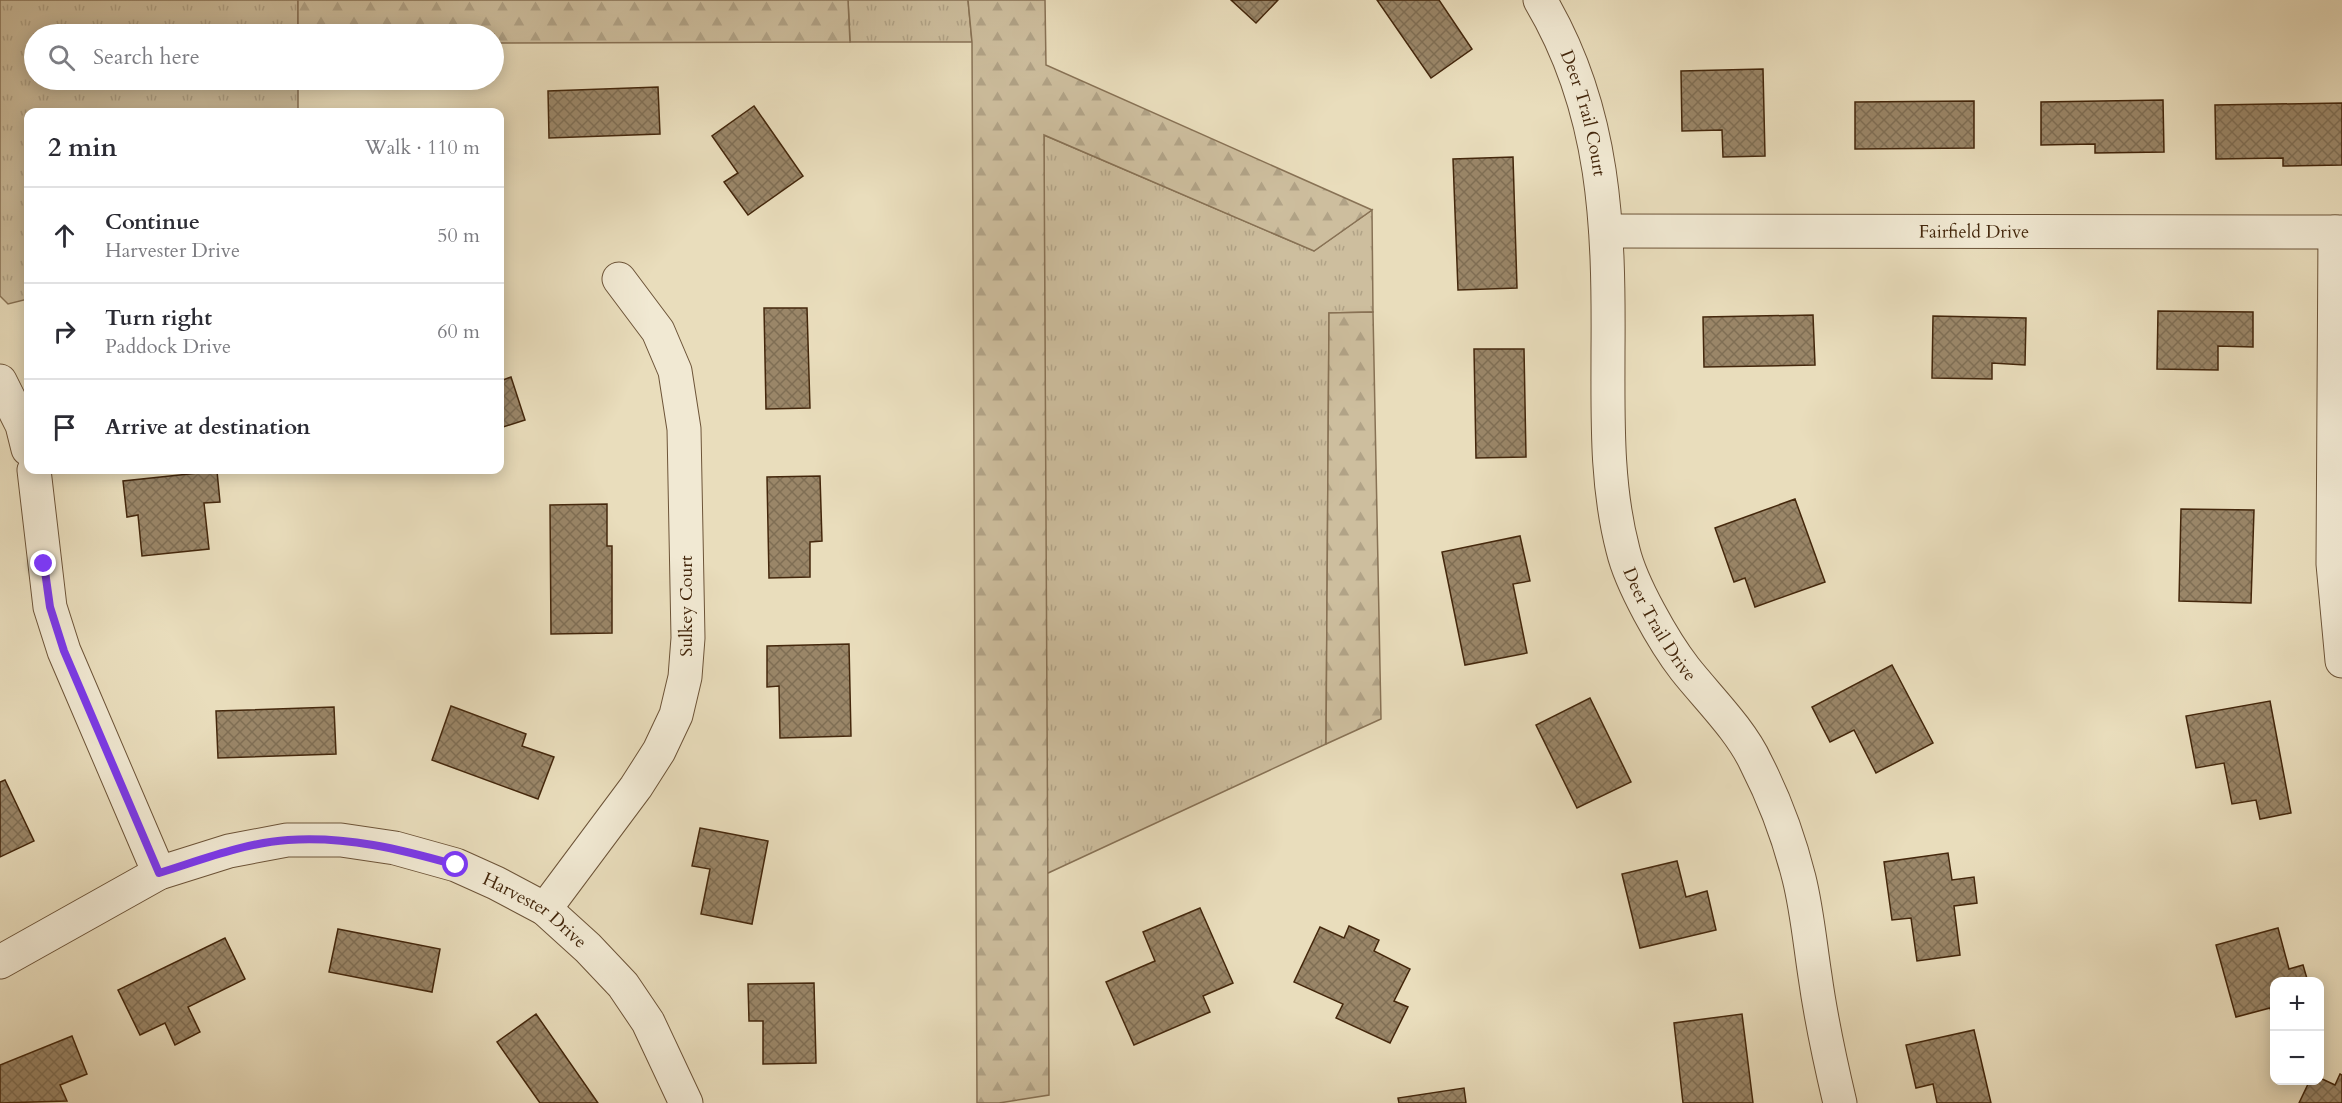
<!DOCTYPE html>
<meta charset="utf-8">
<style>
body{margin:0;font-family:Cardo,serif;background:#f7f7f7;color:#2b2b33}
.controls{position:absolute;right:18px;bottom:18px;display:grid;overflow:hidden;border-radius:12px;box-shadow:0 3px 15px #0003}
.controls button{width:54px;height:54px;display:grid;place-items:center;padding:0;border:0;border-bottom:2px solid #e1e1e2;background:#fff;color:#2b2b33;font:30px sans-serif}
.stop{position:absolute;width:18px;height:18px;margin:-14px;border:4px solid #7c3aed;border-radius:50%;background:#fff}
.stop.end{background:#7c3aed;border-color:#fff;box-shadow:0 2px 6px #0008}
.list{margin:0;padding:0;list-style:none}
h2{display:flex;justify-content:space-between;align-items:center;height:78px;margin:0;padding:0 24px;font-size:26px}
h2 small{font-size:20px;font-weight:400;color:#7c7c81}
.list li{display:grid;grid-template-columns:39px 1fr auto;gap:18px;align-items:center;box-sizing:border-box;height:96px;padding:0 24px;border-top:2px solid #e1e1e2}
.list b{display:block;font-size:22px;white-space:nowrap}
.list p{margin:0;font-size:20px;white-space:nowrap;color:#7c7c81}
.list em{font-size:20px;font-style:normal;color:#7c7c81}
.icon{flex:none;width:33px;height:33px;fill:none;stroke:currentColor;stroke-width:2;stroke-linecap:round;stroke-linejoin:round}
.map{position:relative;flex:none;width:2342px;height:1103px;overflow:hidden}
.search{position:absolute;background:#fff;box-shadow:0 3px 15px #0003;left:24px;top:24px;width:480px;height:66px;display:flex;align-items:center;gap:15px;box-sizing:border-box;padding:0 21px;border-radius:33px;color:#7c7c81;font-size:22px}
.panel{position:absolute;background:#fff;box-shadow:0 3px 15px #0003;left:24px;top:108px;width:480px;height:366px;border-radius:12px}
.map>svg:first-child{display:block}
.grass{fill:url(#grass-tufts);stroke:#887255;stroke-width:1.5}
.forest{fill:url(#forest-firs);stroke:#887255;stroke-width:1.5}
.building{fill:url(#building-cross-hatch);stroke:#44270c;stroke-width:1.5}
.lines{fill:none;stroke-linecap:round;stroke-linejoin:round}
.minor-casing{stroke:#6d5438;stroke-width:35}
.minor{stroke:#f1e9d3;stroke-width:33}
.route{stroke:#7c3aed;stroke-width:8}
.labels{text-anchor:middle;dominant-baseline:central;stroke-width:4.5;stroke-linejoin:round;paint-order:stroke}
.street-label{font-size:18px;fill:#44270c;stroke:#f1e9d3}
</style>
<div class="map">
<svg width="2342" height="1103" viewBox="0 0 2342 1103">
<defs>
<pattern id="grass-tufts" width="24" height="20" patternUnits="userSpaceOnUse" patternTransform="scale(1.5)"><rect width="24" height="20" fill="#cdbe9e"/><path d="M3 7l-1-3M5 7V3M7 7l1-3M15 17l-1-3M17 17v-4M19 17l1-3" fill="none" stroke="#b1a387"/></pattern>
<pattern id="forest-firs" width="22" height="20" patternUnits="userSpaceOnUse" patternTransform="scale(1.5)"><rect width="22" height="20" fill="#cdbe9e"/><path d="M5 1l3.5 6h-7zM16 11l3.5 6h-7z" fill="#b1a387"/></pattern>
<pattern id="building-cross-hatch" width="8" height="8" patternUnits="userSpaceOnUse" patternTransform="scale(1.5)"><rect width="8" height="8" fill="#9a8668"/><path d="M0 0l8 8M0 8l8-8" fill="none" stroke="#7f6e54"/></pattern>
</defs>
<rect width="100%" height="100%" fill="#e9ddbc"/>
<filter id="stains"><feTurbulence type="fractalNoise" baseFrequency=".00333" numOctaves="4"/><feColorMatrix values="0 0 0 0 .2 0 0 0 0 .09 0 0 0 0 .02 0 0 0 .5 -.17"/></filter>
<radialGradient id="worn" r=".72"><stop offset=".6" stop-color="#630" stop-opacity="0"/><stop offset="1" stop-color="#630" stop-opacity=".3"/></radialGradient>
<g class="grass">
<path d="M0,0H298V34H34V80H298V112H28V299L8,304L0,296Z"/>
<path d="M848,0H968L972,42H850Z"/>
<path d="M1044,135L1314,251L1372,210L1373,312L1329,313L1326,744L1046,874Z"/>
</g>
<g class="forest">
<path d="M298,0H848L850,42L494,43V34H298Z"/>
<path d="M968,0H1045L1046,65L1372,210L1314,251L1044,135L1049,1095L999,1103H977L972,42Z"/>
<path d="M1373,312L1381,719L1326,744L1329,313Z"/>
</g>
<g class="building">
<path d="M1231,0H1278L1256,23Z"/>
<path d="M1377,0H1439L1472,49L1431,78Z"/>
<path d="M1763,69L1765,156L1723,157L1722,130L1682,131L1681,71Z"/>
<path d="M658,87L660,134L549,138L548,91Z"/>
<path d="M2163,100L2164,152L2095,153V144L2041,145V102Z"/>
<path d="M1974,101V148L1855,149V102Z"/>
<path d="M2342,103V165L2283,166V158L2216,159L2215,105Z"/>
<path d="M754,106L803,176L748,215L724,182L738,173L712,136Z"/>
<path d="M1513,157L1517,288L1458,290L1453,159Z"/>
<path d="M764,308H807L810,408L766,409Z"/>
<path d="M2158,311L2253,312V347L2218,346V370L2157,369Z"/>
<path d="M1813,315L1815,365L1704,367L1703,317Z"/>
<path d="M1933,316L2026,318L2025,365L1992,363V379L1932,378Z"/>
<path d="M1474,349H1524L1526,457L1476,458Z"/>
<path d="M511,377L525,420L500,428V381Z"/>
<path d="M217,471L220,502L204,503L209,549L142,556L138,515L127,517L123,481Z"/>
<path d="M820,476L822,541L810,542V577L769,578L767,477Z"/>
<path d="M1795,499L1825,582L1755,607L1745,578L1734,582L1715,528Z"/>
<path d="M607,504V546H612V633L551,634L550,505Z"/>
<path d="M2181,509L2254,510L2251,603L2179,601Z"/>
<path d="M1520,536L1530,581L1513,584L1527,653L1465,665L1442,552Z"/>
<path d="M849,644L851,736L780,738L779,686L767,687V646Z"/>
<path d="M1892,665L1933,743L1876,773L1854,730L1830,742L1812,707Z"/>
<path d="M1590,698L1631,782L1577,808L1536,725Z"/>
<path d="M2270,701L2291,813L2260,819L2256,800L2232,804L2224,763L2196,768L2186,716Z"/>
<path d="M451,706L526,734L522,746L554,757L538,799L432,760Z"/>
<path d="M334,707L336,754L218,758L216,711Z"/>
<path d="M5,780L34,841L0,857V782Z"/>
<path d="M700,828L768,841L752,924L701,914L710,869L692,866Z"/>
<path d="M1948,853L1952,880L1974,877L1977,903L1954,906L1960,955L1917,961L1911,918L1892,920L1884,862Z"/>
<path d="M1677,861L1686,897L1707,891L1716,930L1640,948L1622,874Z"/>
<path d="M1200,908L1233,983L1203,996L1210,1012L1134,1045L1106,982L1155,961L1143,932Z"/>
<path d="M1349,926L1379,940L1374,951L1410,969L1394,1001L1408,1007L1390,1043L1336,1018L1343,1004L1294,982L1320,927L1344,938Z"/>
<path d="M2278,928L2289,969L2303,965L2308,982H2274V1023L2270,1008L2236,1017L2216,945Z"/>
<path d="M338,929L440,949L432,992L329,972Z"/>
<path d="M225,938L245,979L188,1007L200,1032L175,1045L165,1023L140,1035L118,990Z"/>
<path d="M814,983L816,1063L763,1064V1021H749L748,984Z"/>
<path d="M536,1014L598,1103H540L497,1042Z"/>
<path d="M1742,1014L1753,1103H1683L1674,1023Z"/>
<path d="M1974,1030L1991,1103H1937L1933,1084L1916,1088L1906,1045Z"/>
<path d="M72,1036L87,1074L60,1085L67,1101L0,1103V1065Z"/>
<path d="M2340,1074L2342,1075V1103H2299L2310,1080H2320V1078L2335,1085Z"/>
<path d="M1464,1088L1466,1103H1399L1398,1098Z"/>
</g>
<g class="lines">
<g class="minor-casing">
<g id="minor">
<path id="s1" d="M1540,0C1606,111 1609,227 1608,352C1608,419 1606,485 1623,550C1631,584 1664,642 1685,669C1708,698 1741,730 1756,763C1775,800 1789,838 1799,878C1807,910 1810,944 1815,976C1821,1019 1830,1061 1840,1103"/>
<path id="s2" d="M1606,231L2342,232"/>
<path d="M2335,232L2333,564L2342,661"/>
<path d="M0,381L22,425L28,449"/>
<path d="M34,470L50,607L64,651L159,873"/>
<path d="M545,909L636,787L659,751L676,715L685,677L688,638L684,429L675,371L658,331L619,279"/>
<path id="s3" d="M0,962L159,873L229,851L287,840H341L395,848L456,865L496,883L545,909L588,948L623,985L648,1022L686,1103"/>
</g>
</g>
<use href="#minor" class="minor"/>
</g>
<g class="lines">
<path class="route" d="M44,564L50,607L64,651L159,873C201,860 244,843 288,840C347,836 400,849 456,865"/>
</g>
<g class="labels">
<g class="street-label">
<text stroke="none"><textPath href="#s1" startOffset="122">Deer Trail Court</textPath></text>
<text stroke="none"><textPath href="#s2" startOffset="368">Fairfield Drive</textPath></text>
<text transform="translate(686 606) rotate(-90)">Sulkey Court</text>
<text stroke="none"><textPath href="#s1" startOffset="646">Deer Trail Drive</textPath></text>
<text stroke="none"><textPath href="#s3" startOffset="578">Harvester Drive</textPath></text>
</g>
</g>
<rect width="100%" height="100%" filter="url(#stains)"/>
<rect width="100%" height="100%" fill="url(#worn)"/>
</svg>
<div class="controls">
<button>+</button>
<button>−</button>
</div>
<div class="stop" style="left:456px;top:865px"></div>
<div class="stop end" style="left:44px;top:564px"></div>
<div class="search"><svg class="icon" aria-label="search" viewBox="0 0 24 24"><circle cx="10" cy="10" r="6"/><path d="M15 15l6 6"/></svg>Search here</div>
<section class="panel">
<h2>2 min<small>Walk · 110 m</small></h2>
<ul class="list">
<li><svg class="icon" aria-label="ahead" viewBox="0 0 24 24"><path d="M12 20V5M6 11l6-6 6 6"/></svg><div><b>Continue</b><p>Harvester Drive</p></div><em>50 m</em></li>
<li><svg class="icon" aria-label="right" viewBox="0 0 24 24"><path d="M7 20v-9h11M14 6l5 5-5 5"/></svg><div><b>Turn right</b><p>Paddock Drive</p></div><em>60 m</em></li>
<li><svg class="icon" aria-label="arrive" viewBox="0 0 24 24"><path d="M6 21V4h12l-3 4 3 4H6"/></svg><div><b>Arrive at destination</b></div></li>
</ul>
</section>
</div>
